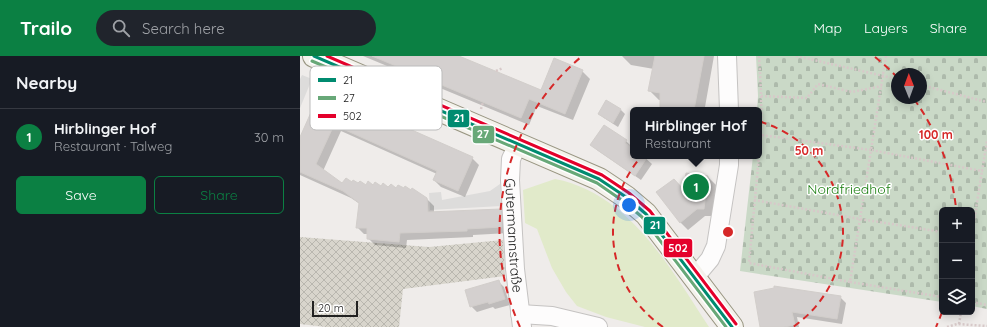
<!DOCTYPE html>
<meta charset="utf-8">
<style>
body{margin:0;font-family:Quicksand,sans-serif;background:#20242c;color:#f1f3f6}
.controls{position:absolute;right:12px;bottom:12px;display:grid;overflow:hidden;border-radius:6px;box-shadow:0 2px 10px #0003}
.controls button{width:36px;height:36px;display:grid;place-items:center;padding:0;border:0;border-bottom:1px solid #363941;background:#171b24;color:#f1f3f6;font:20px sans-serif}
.compass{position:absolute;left:591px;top:12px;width:36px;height:36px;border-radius:50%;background:#171b24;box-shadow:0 2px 10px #0003;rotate:359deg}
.scale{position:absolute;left:12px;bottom:10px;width:46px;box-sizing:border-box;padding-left:4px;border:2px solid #212121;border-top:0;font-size:11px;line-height:14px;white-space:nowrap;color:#212121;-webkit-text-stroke:3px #fff;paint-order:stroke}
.you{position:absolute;left:329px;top:149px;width:14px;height:14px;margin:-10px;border:3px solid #fff;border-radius:50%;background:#1a73e8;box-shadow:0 0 0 6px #1a73e833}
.badge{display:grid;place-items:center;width:26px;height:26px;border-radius:50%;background:#0b8043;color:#fff;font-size:13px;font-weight:700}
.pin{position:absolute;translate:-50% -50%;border:2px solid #fff;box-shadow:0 1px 4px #0006}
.popup{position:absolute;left:330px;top:51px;width:132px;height:52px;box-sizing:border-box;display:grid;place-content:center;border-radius:6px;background:#171b24;filter:drop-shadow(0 1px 3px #0005);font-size:13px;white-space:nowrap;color:#9ea1a6}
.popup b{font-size:15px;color:#f1f3f6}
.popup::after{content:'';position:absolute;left:50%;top:100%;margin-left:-8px;border:8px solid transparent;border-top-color:#171b24}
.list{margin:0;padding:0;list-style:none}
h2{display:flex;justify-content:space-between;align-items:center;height:52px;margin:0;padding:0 16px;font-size:17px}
h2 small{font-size:13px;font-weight:400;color:#9ea1a6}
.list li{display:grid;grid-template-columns:26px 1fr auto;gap:12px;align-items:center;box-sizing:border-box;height:56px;padding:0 16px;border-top:1px solid #363941}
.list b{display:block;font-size:15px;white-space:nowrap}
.list p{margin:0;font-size:13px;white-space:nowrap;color:#9ea1a6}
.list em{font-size:13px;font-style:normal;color:#9ea1a6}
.actions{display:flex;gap:8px;padding:12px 16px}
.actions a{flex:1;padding:9px 0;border:1px solid #0b8043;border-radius:6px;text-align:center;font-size:14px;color:#0b8043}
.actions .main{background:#0b8043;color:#fff}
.icon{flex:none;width:22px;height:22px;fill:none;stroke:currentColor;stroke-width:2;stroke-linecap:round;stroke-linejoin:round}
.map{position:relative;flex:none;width:687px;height:271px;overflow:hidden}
header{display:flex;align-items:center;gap:24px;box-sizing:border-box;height:56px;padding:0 20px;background:#0b8043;color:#fff}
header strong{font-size:19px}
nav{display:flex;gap:22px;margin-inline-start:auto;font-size:14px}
.search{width:280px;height:36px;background:#20242c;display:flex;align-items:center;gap:10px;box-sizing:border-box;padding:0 14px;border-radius:22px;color:#9ea1a6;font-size:15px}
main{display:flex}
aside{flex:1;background:#171b24}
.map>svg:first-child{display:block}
.religious{fill:#dddcdb}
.construction{fill:url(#construction-cross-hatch)}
.grass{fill:#e1eaca}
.cemetery{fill:url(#cemetery-stones);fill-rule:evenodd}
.shadow{fill:#0003}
.building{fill:#d4d0cf;stroke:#d2cecb}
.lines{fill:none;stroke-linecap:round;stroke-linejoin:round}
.street-casing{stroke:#c5c3c2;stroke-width:20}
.secondary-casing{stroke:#999682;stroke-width:24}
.path{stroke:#d7c9c9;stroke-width:2.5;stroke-dasharray:2 2;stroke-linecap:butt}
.street{stroke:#fdfcfc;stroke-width:18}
.secondary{stroke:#f4f2ec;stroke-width:22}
.bus-1-casing{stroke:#fff;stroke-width:6}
.bus-2-casing{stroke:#fff;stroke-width:6}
.bus-3-casing{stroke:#fff;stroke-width:6}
.bus-1{stroke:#008b70;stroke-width:3}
.bus-2{stroke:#68a878;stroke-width:3}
.bus-3{stroke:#e4002b;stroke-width:3}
.ring{fill:none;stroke:#d62828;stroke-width:2;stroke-dasharray:7 5}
.labels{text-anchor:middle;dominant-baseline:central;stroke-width:3;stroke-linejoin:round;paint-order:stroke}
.park-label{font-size:14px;fill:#1a7e10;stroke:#fff}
.street-label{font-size:14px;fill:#212121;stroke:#fff}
.key{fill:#fff;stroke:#bcbcbc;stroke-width:1}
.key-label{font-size:11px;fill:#212121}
.centre{fill:#d62828;stroke:#fff;stroke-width:2}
.ring-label{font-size:12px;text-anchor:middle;font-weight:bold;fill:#d62828;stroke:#fff;stroke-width:3;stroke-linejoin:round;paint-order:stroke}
.line-badge{stroke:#fff;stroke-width:1.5}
.badge-label{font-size:11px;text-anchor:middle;font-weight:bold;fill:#fff}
</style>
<header>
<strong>Trailo</strong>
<div class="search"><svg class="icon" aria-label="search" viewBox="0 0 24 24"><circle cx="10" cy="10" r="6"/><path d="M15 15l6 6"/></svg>Search here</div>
<nav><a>Map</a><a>Layers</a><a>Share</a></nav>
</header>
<main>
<aside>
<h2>Nearby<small></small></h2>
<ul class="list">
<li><span class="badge">1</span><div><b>Hirblinger Hof</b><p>Restaurant · Talweg</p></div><em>30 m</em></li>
</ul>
<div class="actions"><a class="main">Save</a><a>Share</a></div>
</aside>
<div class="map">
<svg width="687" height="271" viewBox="0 0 687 271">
<defs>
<pattern id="construction-cross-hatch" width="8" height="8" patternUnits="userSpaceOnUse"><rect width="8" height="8" fill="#d8d5cc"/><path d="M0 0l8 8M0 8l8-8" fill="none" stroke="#b9b7af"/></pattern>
<pattern id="cemetery-stones" width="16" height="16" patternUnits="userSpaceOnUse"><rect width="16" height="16" fill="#cad9c7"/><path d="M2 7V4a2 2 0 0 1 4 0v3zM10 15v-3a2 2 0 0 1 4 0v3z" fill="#adbaab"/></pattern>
</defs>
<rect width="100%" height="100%" fill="#efecea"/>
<g class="religious">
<path d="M2,19L12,23L0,52V23Z"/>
<path d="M200,128L201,150L130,154L129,137L141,136L142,144L190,135Z"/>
</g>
<path class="construction" d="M0,181L129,191L203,184L205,220L103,233L99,271H26L0,268Z"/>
<path class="grass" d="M255,123C329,137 371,213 409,271H345L306,261L277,250L266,236L252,212L237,173L225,167L223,134Z"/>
<path class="cemetery" d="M456,0H687V253L672,250V154H642V246L440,215L453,100H459V54H457L458,40ZM597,18H621V42H597Z"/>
<g class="shadow">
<path d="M63,0H157L242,35L282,15L290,23L273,64L237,50L229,69Z"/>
<path d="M322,0H414L405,51L408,54H361V44H359L350,35L354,13L331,9Z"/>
<path d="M21,35L172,102L179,109L165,141L141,131L134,124L137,118L41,75L23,115L42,129L52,127L66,130L96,133L127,143L134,150V157L201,154L208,161L209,177L173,179V181L107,184L106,192L75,189L68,182V178H64L57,171L60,148L51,142L0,119V83Z"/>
<path d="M306,45L321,54L325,58L318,71L304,62L299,58Z"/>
<path d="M304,70L326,85L332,91L333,100H343L352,108L341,124L297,94L291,89Z"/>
<path d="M387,118L408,121L416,129L412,160H405L388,174L380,166Z"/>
<path d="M198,225L204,231L210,249L195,253L193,251L177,256L171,250Z"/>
<path d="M455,236L540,241L546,247L542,268L497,261L499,271H461Z"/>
</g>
<g class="building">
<path d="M72,0H159L241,34L254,2L283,14L265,58L229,43L221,62Z"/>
<path d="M355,0H404L394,54H360V37L348,35Z"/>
<path d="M21,34L173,101L158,135L133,124L137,115L34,69L16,108L42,127L46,122L52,126L53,124L58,127L60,125L66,129L68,125L73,129L75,126L81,130L83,127L88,131L91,128L96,132L98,129L104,132L105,130L111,134L112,132L127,142L128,156L201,153L202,171L167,173V175L100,177L99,186L67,183V172H56L59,147L43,135L0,116V81Z"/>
<path d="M306,44L321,53L313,67L298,58Z"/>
<path d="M304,69L327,84L325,87L333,92V100H348L335,120L290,89Z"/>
<path d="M386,117L408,120L404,153H397L380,167L356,136L374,123L384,134Z"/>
<path d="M199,224L205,243L189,248L188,246L170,251L165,234Z"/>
<path d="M474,230L541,240L537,263L492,256L495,269L484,271H460L454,236L474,232Z"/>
</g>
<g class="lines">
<g class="street-casing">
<g id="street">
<path d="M427,0L429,54"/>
<path id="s1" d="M218,88L211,103L210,124L215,213L222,271"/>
<path d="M394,222L410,203L416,190L429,109V100"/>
<path d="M220,258L252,260L298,271"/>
</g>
</g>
<g class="secondary-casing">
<path id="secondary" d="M14,0L299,123L326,141L346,158L432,271"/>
</g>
<g class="path">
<path d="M459,0C461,33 463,65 459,97"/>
<path d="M496,0L597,23"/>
<path d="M586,0L571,94L682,115L687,85"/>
<path d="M196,15L203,12"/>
<path d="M621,29L687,46"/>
<path d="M461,40L507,42L518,28L552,36L582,30"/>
<path d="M181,53L183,46"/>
<path d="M459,100L449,207L550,226L571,94L461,79"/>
<path d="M454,144L560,163L642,176"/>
<path d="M672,178L682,115"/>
<path d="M550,226L642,241"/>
<path d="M672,246L687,249"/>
<path d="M659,268L661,256"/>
<path d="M647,271L657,268L687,270"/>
</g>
<use href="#street" class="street"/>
<use href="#secondary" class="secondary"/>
<g class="bus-1-casing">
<path id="bus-1" d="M14,0L299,123L326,141L346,158L432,271"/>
</g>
<g class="bus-2-casing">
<path id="bus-2" d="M12,5L297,127L323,145L342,161L426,271"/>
</g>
<g class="bus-3-casing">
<path id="bus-3" d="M27,0L302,119L329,137L350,155L436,268"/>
</g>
<use href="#bus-1" class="bus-1"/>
<use href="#bus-2" class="bus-2"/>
<use href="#bus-3" class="bus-3"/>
</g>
<g class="ring">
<path d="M363 271A115 115 0 1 1 493 271"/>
<path d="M642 256A229 229 0 0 1 636 271M220 271A229 229 0 0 1 281 1M575 1A229 229 0 0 1 597 21M614 43A229 229 0 0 1 656 152"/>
</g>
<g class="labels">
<g class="park-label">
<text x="549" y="133">Nordfriedhof</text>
</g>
<g class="street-label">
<text stroke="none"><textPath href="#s1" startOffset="93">Gutermannstraße</textPath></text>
</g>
</g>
<rect x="10" y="10" width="132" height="64" rx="6" class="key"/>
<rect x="18" y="22" width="18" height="4" fill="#008b70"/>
<rect x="18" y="40" width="18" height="4" fill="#68a878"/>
<rect x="18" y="58" width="18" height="4" fill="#e4002b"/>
<g class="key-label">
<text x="43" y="28">21</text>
<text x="43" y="46">27</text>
<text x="43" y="64">502</text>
</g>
<circle cx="428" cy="176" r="6" class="centre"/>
<g class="ring-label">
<text x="636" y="83">100 m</text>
<text x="509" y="99">50 m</text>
</g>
<g class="line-badge">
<rect x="147" y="53" width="23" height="19" rx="4" fill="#008b70"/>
<rect x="172" y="69" width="23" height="19" rx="4" fill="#68a878"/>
<rect x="343" y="160" width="23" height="19" rx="4" fill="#008b70"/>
<rect x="363" y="182" width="30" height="20" rx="4" fill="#e4002b"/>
</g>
<g class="badge-label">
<text x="159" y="66">21</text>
<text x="183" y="82">27</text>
<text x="355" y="173">21</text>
<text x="378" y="196">502</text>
</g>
</svg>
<div class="controls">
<button>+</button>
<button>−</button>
<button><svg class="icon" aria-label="layers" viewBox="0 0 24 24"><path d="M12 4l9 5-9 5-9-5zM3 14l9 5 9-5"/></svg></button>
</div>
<svg class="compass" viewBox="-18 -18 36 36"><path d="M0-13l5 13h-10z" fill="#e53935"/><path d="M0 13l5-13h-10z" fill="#9ea1a6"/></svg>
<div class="scale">20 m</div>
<div class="you"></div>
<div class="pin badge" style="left:396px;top:131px">1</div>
<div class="popup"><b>Hirblinger Hof</b>Restaurant</div>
</div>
</main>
